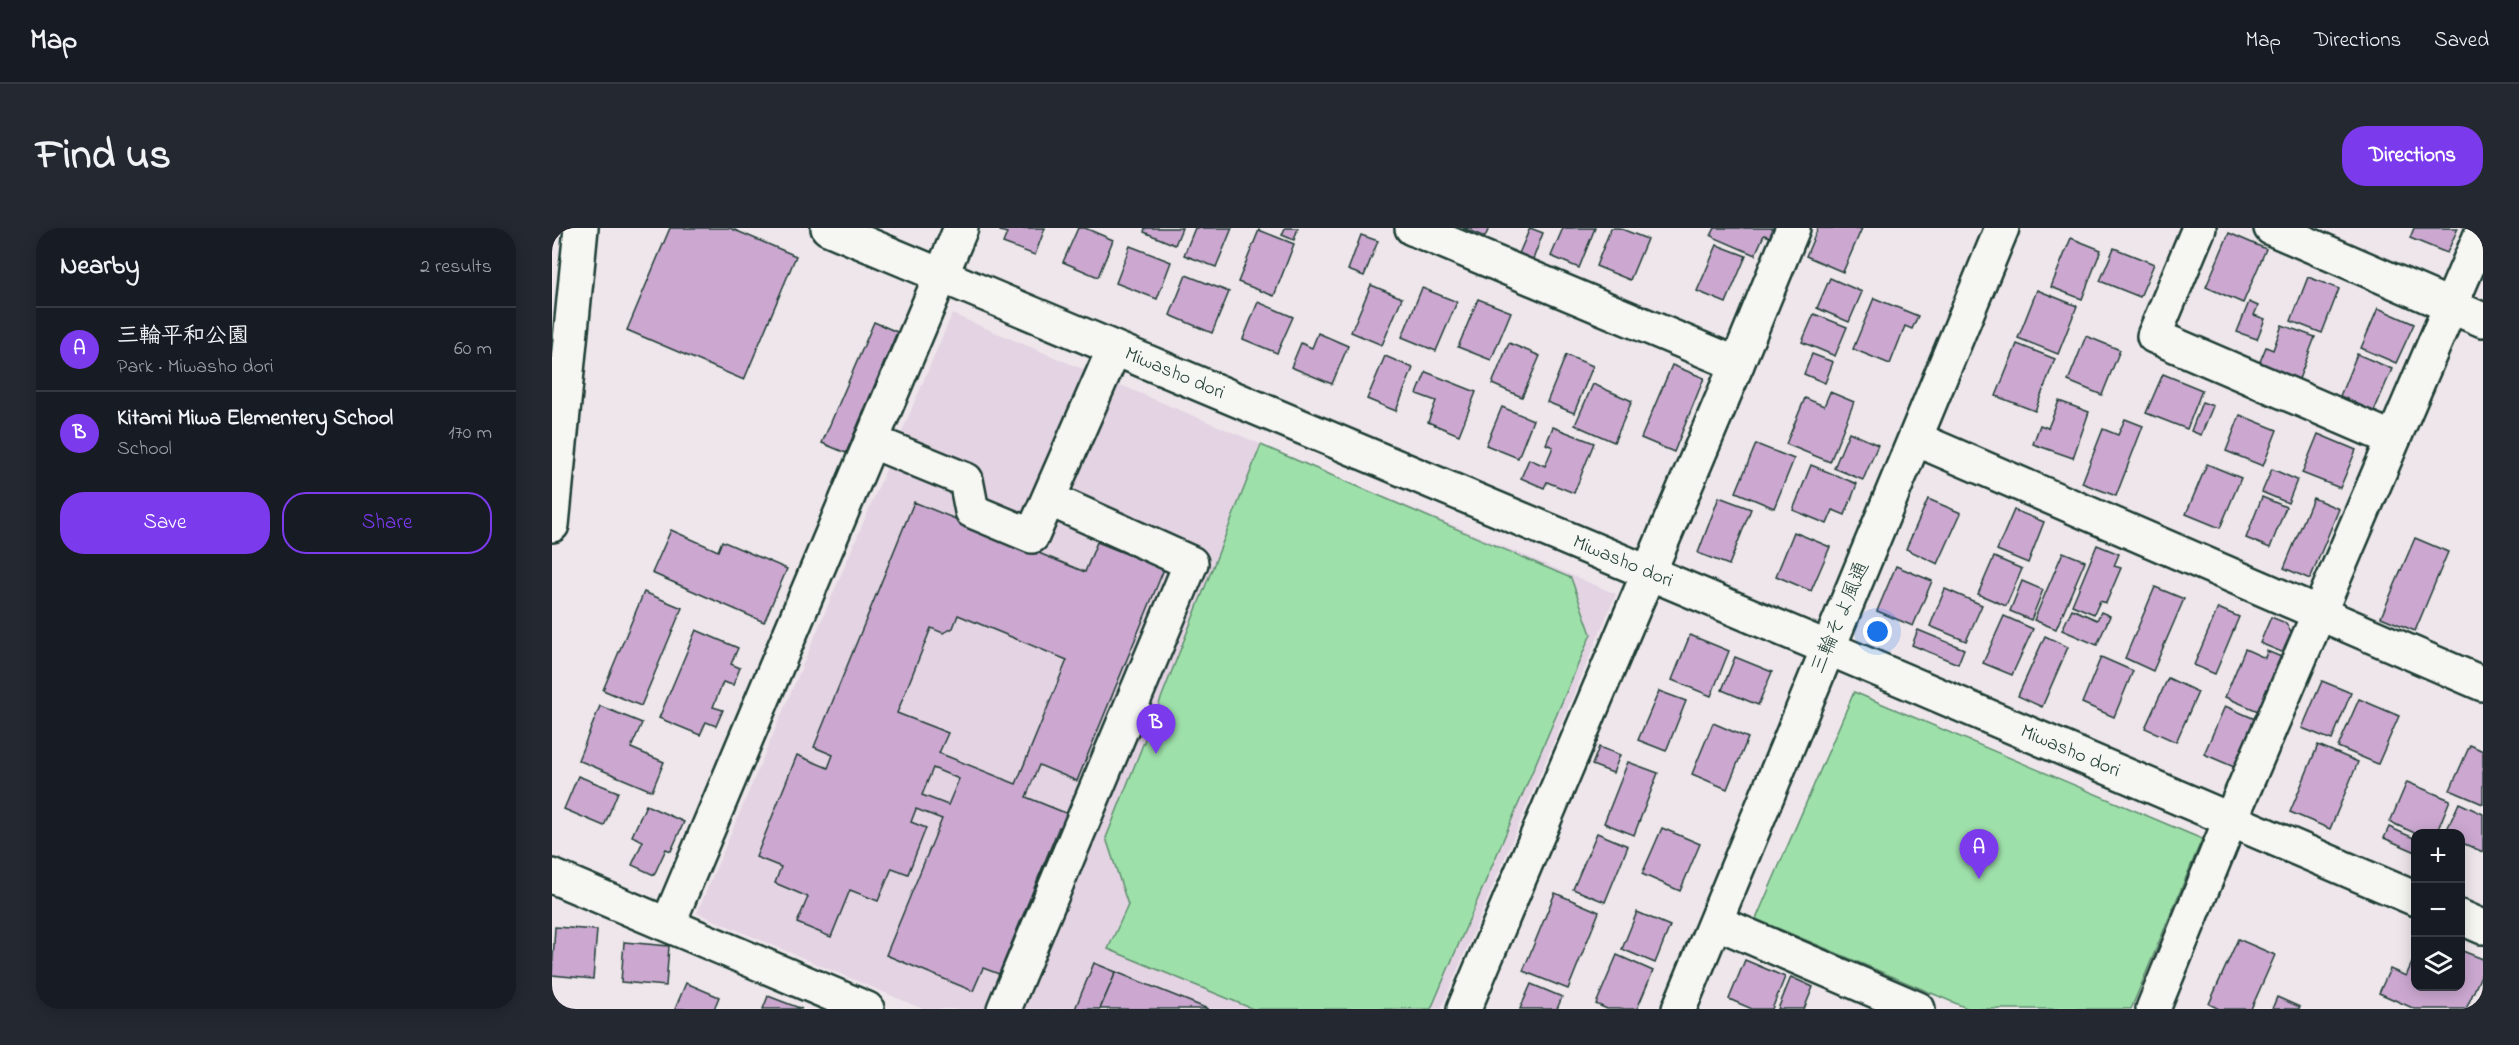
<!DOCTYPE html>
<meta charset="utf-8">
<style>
body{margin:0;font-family:"Indie Flower","Klee One",sans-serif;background:#242831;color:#f1f3f6}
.controls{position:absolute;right:18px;bottom:18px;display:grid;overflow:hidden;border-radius:12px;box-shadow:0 3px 15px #0003}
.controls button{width:54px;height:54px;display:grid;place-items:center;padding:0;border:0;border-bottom:2px solid #363941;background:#171b24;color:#f1f3f6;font:30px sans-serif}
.you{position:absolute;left:1326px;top:404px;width:21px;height:21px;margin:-15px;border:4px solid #fff;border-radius:50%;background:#1a73e8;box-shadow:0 0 0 9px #1a73e833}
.badge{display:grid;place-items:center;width:39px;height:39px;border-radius:50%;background:#7c3aed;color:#fff;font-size:20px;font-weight:700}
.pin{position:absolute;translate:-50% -50px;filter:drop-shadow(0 2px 3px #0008)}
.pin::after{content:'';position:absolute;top:32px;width:21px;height:18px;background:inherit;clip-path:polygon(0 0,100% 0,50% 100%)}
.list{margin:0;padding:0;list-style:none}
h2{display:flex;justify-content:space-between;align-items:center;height:78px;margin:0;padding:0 24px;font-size:26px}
h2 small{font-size:20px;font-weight:400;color:#9ea1a6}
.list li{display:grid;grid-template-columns:39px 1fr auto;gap:18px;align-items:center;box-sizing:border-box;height:84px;padding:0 24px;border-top:2px solid #363941}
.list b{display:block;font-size:22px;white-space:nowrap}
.list p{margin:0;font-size:20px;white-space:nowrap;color:#9ea1a6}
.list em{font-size:20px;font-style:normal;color:#9ea1a6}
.actions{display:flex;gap:12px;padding:18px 24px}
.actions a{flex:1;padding:14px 0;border:2px solid #7c3aed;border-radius:24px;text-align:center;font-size:21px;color:#7c3aed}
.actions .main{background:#7c3aed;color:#fff}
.icon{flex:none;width:33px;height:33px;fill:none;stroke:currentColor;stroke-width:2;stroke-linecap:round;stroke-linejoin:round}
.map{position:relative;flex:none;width:1931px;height:781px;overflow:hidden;border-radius:24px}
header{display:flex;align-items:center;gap:36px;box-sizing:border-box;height:84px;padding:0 30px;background:#171b24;border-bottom:2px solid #363941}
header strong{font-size:28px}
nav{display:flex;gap:33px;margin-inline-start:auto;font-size:21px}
.intro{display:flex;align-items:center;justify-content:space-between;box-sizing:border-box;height:144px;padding:0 36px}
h1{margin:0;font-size:42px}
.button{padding:15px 27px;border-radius:24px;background:#7c3aed;color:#fff;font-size:21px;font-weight:700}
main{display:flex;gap:36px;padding:0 36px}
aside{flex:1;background:#171b24;border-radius:24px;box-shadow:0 3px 15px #0003}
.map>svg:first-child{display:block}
.built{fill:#e4d3e3}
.green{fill:#9ee0aa;stroke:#5e8e6f;stroke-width:1.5}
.building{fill:#cca8d1;stroke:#1f3d34;stroke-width:1.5;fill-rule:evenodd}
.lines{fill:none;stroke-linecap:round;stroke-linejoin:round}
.minor-casing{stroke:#1f3d34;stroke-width:38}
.minor{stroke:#f6f6f2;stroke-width:33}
.labels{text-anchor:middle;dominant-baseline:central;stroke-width:4.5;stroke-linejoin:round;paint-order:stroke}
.street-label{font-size:20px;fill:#1f3d34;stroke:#f6f6f2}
</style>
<header>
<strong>Map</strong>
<nav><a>Map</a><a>Directions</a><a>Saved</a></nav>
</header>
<div class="intro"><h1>Find us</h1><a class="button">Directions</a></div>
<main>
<aside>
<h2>Nearby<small>2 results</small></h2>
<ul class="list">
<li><span class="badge">A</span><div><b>三輪平和公園</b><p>Park · Miwasho dori</p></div><em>60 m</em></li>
<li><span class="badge">B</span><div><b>Kitami Miwa Elementery School</b><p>School</p></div><em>170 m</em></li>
</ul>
<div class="actions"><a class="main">Save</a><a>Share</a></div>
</aside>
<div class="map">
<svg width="1931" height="781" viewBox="0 0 1931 781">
<rect width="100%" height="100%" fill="#eee6eb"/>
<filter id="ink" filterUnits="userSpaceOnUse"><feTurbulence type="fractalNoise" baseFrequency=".0167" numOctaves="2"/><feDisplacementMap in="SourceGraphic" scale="12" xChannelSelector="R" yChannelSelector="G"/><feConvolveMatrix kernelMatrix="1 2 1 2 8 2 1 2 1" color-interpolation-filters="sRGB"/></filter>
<g filter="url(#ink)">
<path class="built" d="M400,86L1064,366L889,781H371L145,685Z"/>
<g class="green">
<path d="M709,217L1019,350L1039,406L879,781H701L556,721L576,677L554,610Z"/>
<path d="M1302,464L1650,611L1579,781H1417L1204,691Z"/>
</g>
<g class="building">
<path d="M118,0H178L244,28L192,152L75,102Z"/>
<path d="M449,0H493L483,27L451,15L455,5L448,3Z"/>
<path d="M526,0H533L561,12L546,49L511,34Z"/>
<path d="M593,0H630L623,17L592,4Z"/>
<path d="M643,0H680L664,39L632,27Z"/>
<path d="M733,0H746L742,12L730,7Z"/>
<path d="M911,0H937L933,9Z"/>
<path d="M978,0L991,5L980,34L966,28Z"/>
<path d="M1011,0H1043L1027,40L999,28Z"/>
<path d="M1059,0H1067L1095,11L1078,52L1044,38Z"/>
<path d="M1163,0H1223L1219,9L1212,7L1203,27L1159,8Z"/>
<path d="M1266,0H1310L1291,44L1254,28Z"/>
<path d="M1862,0H1906L1895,25L1858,10Z"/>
<path d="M707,2L742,16L722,68L686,54Z"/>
<path d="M1677,5L1714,21L1691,75L1654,59Z"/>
<path d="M809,7L826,13L812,48L796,42Z"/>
<path d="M1519,10L1549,22L1530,71L1499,59Z"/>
<path d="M1165,17L1194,28L1174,75L1145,63Z"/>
<path d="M578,18L619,34L605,71L564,55Z"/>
<path d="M1562,20L1602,36L1588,69L1548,53Z"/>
<path d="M634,47L677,64L660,105L618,87Z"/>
<path d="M1756,49L1787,61L1770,105L1739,93Z"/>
<path d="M1278,50L1310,64L1297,94L1265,80Z"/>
<path d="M819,57L850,70L830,117L799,104Z"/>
<path d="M870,60L905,74L884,123L850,109Z"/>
<path d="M1485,62L1525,78L1506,126L1466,110Z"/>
<path d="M1322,70L1366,88L1360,101L1353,98L1338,136L1301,121Z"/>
<path d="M926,71L959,84L939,132L906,119Z"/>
<path d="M706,74L741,89L725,125L691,111Z"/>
<path d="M1697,74L1706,78L1702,87L1713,91L1705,111L1685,104Z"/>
<path d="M1826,80L1862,96L1844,135L1809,120Z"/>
<path d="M1262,86L1295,99L1283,128L1250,114Z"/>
<path d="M322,94L345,104L294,225L270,215Z"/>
<path d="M1730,97L1763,109L1747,151L1707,136L1714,119L1721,122Z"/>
<path d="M766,105L796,118L780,156L739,139L749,115L760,120Z"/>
<path d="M1534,108L1568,122L1550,167L1516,153Z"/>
<path d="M957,115L988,128L970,169L940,156Z"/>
<path d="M1465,116L1503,131L1483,183L1444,168Z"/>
<path d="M1260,126L1281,134L1273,155L1252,146Z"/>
<path d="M1805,126L1840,141L1820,188L1799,179L1802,174L1788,168Z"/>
<path d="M1014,127L1041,138L1022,185L995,174Z"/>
<path d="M833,128L861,140L844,183L815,171Z"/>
<path d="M1120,137L1152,150L1122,224L1089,210Z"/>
<path d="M874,144L924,164L907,207L876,194L884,173L865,166Z"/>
<path d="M1611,146L1650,162L1635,201L1594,185Z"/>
<path d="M1041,156L1080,173L1062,214L1023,197Z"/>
<path d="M1278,164L1302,174L1278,234L1234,216L1253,170L1272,178Z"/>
<path d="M1507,173L1537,184L1521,230L1481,216L1488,197L1496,200Z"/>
<path d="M1650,174L1661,178L1649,207L1639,203Z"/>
<path d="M950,179L981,192L966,230L934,217Z"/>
<path d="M1688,187L1725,202L1711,238L1674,223Z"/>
<path d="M1573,191L1591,198L1564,268L1530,255L1551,201L1566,207Z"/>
<path d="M1001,199L1042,215L1022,265L995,254L992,260L969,250L977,231L993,238L1001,219L994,216Z"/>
<path d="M1297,204L1326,217L1311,252L1282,240Z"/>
<path d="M1766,206L1804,222L1788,260L1750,245Z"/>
<path d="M1204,216L1242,231L1222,280L1184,264Z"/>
<path d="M1655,236L1689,250L1668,300L1634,286Z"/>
<path d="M1259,237L1305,256L1293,287L1281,282L1275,296L1241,282Z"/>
<path d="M1720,241L1745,252L1736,275L1710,264Z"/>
<path d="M1167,269L1199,281L1177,337L1146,325Z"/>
<path d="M1710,269L1734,279L1718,320L1694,310Z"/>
<path d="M1761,270L1787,281L1758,351L1732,340Z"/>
<path d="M1376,271L1409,285L1386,336L1354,321Z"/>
<path d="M362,274L533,344L545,314L612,341L525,553L487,537L474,569L521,588L515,602L507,599L447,746L431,740L421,763L334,727L390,591L364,581L359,594L374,600L356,646L340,640L326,673L298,662L279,709L245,695L256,669L223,655L229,639L204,629L245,527L276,540L281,527L262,519ZM406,387L515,432L464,556L387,525L396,505L345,485L379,400L391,405L401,400ZM381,540L407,551L396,577L370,567Z"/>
<path d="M1462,282L1492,294L1476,335L1445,322Z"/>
<path d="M119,302L166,323L170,313L235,341L212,394L100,345Z"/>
<path d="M1242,304L1278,319L1259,363L1224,348Z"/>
<path d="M1863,310L1896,324L1863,403L1829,389Z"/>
<path d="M1545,317L1567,326L1562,338L1569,340L1554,375L1548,373L1542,386L1520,377Z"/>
<path d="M1511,324L1533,333L1504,401L1482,392Z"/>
<path d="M1442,329L1470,341L1454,378L1426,366Z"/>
<path d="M1344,338L1380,353L1361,398L1325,383Z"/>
<path d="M1470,353L1491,362L1479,392L1458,383Z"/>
<path d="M1603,359L1632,371L1601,443L1573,430Z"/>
<path d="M1393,361L1430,377L1414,413L1378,398Z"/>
<path d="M92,364L130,380L89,478L51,462Z"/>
<path d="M1666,380L1687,389L1663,446L1642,437Z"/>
<path d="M1520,381L1545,392L1549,384L1558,388L1545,417L1510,402Z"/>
<path d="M1452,388L1481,401L1460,447L1431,435Z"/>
<path d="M1719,389L1734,395L1740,405L1732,425L1708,415Z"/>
<path d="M144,402L186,420L179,436L188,440L181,457L171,454L161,479L171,482L164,498L154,494L148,507L107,490Z"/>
<path d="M1366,402L1412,421L1406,436L1360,417Z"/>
<path d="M1138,407L1177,423L1159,468L1120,452Z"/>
<path d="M1493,408L1516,419L1490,479L1466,468Z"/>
<path d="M1693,421L1713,430L1715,423L1729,429L1706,483L1673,469Z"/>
<path d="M1183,429L1220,444L1206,477L1170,462Z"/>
<path d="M1549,429L1581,443L1562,489L1530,475Z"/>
<path d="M1616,450L1646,464L1624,514L1593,500Z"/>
<path d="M1770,453L1799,465L1780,512L1750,500Z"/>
<path d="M1107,463L1134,473L1114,523L1086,512Z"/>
<path d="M1807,471L1847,488L1826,536L1786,519Z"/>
<path d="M48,478L90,495L79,520L112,534L100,563L26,532Z"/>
<path d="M1673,478L1703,491L1682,539L1652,526Z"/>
<path d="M1161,495L1196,510L1175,561L1140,546Z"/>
<path d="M1766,517L1806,534L1778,601L1738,584Z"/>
<path d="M1918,517L1931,523V576L1898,562Z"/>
<path d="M1047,519L1068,527L1061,545L1040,537Z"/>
<path d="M1076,534L1106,545L1082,607L1052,595Z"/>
<path d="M26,548L66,564L52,598L12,581Z"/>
<path d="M1855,554L1898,572L1884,606H1865L1838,594Z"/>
<path d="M1907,575L1931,586V624L1908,614V606H1893Z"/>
<path d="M94,577L132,594L119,623L114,621L102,647L80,637L91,613L80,608Z"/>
<path d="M1837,599L1864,611V624L1832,610Z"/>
<path d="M1110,600L1148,616L1128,663L1090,646Z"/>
<path d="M1045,605L1076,618L1053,674L1021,661Z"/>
<path d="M1003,665L1047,684L1016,761L971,743Z"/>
<path d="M1085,684L1118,698L1103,735L1070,721Z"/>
<path d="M3,699L45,702L41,751L0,747Z"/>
<path d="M1686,711L1723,727L1699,781H1667L1657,776Z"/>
<path d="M72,714L117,718L114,758L69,754Z"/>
<path d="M1908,722L1931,731V743L1914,781H1863L1827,765L1838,741L1854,748L1864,726V758H1908Z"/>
<path d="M1065,727L1101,743L1085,781H1055L1044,776Z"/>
<path d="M1193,732L1233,749L1220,781H1200L1177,771Z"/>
<path d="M542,735L564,744L548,781H523Z"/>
<path d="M564,744L656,781H548Z"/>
<path d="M1239,749L1261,759L1252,781H1226Z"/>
<path d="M134,755L167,769L162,781H123Z"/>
<path d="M979,756L1010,769L1005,781H968Z"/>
<path d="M216,768L250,781H211Z"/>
<path d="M1725,769L1748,779L1747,781H1720Z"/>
</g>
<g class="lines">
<g class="minor-casing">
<g id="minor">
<path id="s1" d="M276,0L1276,420L1864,671"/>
<path d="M860,0L1185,136"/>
<path d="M1647,0L1602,108L1841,211"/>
<path d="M1719,0L1931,92"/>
<path d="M1364,211L1931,456"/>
<path d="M319,213L414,252L420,283L480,308L562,121"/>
<path d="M0,297L29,0"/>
<path d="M0,648L315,781"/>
<path d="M1908,689L1931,699"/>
<path d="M1164,694L1366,781"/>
<path d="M116,696L409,0"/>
<path d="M452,781L639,335L497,271"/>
<path d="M912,781L1185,136L1241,0"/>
<path d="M1127,781L1450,0"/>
<path d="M1601,781L1678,593L1931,2"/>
</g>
</g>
<use href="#minor" class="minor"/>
</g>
</g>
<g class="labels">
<g class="street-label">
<text stroke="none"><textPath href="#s1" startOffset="376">Miwasho dori</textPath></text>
<text stroke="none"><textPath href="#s1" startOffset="862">Miwasho dori</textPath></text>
<text transform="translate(1289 390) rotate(-67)">三輪そよ風通</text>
<text stroke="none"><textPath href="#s1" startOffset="1348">Miwasho dori</textPath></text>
</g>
</g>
</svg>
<div class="controls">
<button>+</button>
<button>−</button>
<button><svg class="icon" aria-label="layers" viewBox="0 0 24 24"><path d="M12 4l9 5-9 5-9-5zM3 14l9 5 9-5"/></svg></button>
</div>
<div class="you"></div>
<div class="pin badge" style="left:1427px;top:651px">A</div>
<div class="pin badge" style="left:604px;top:526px">B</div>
</div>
</main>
